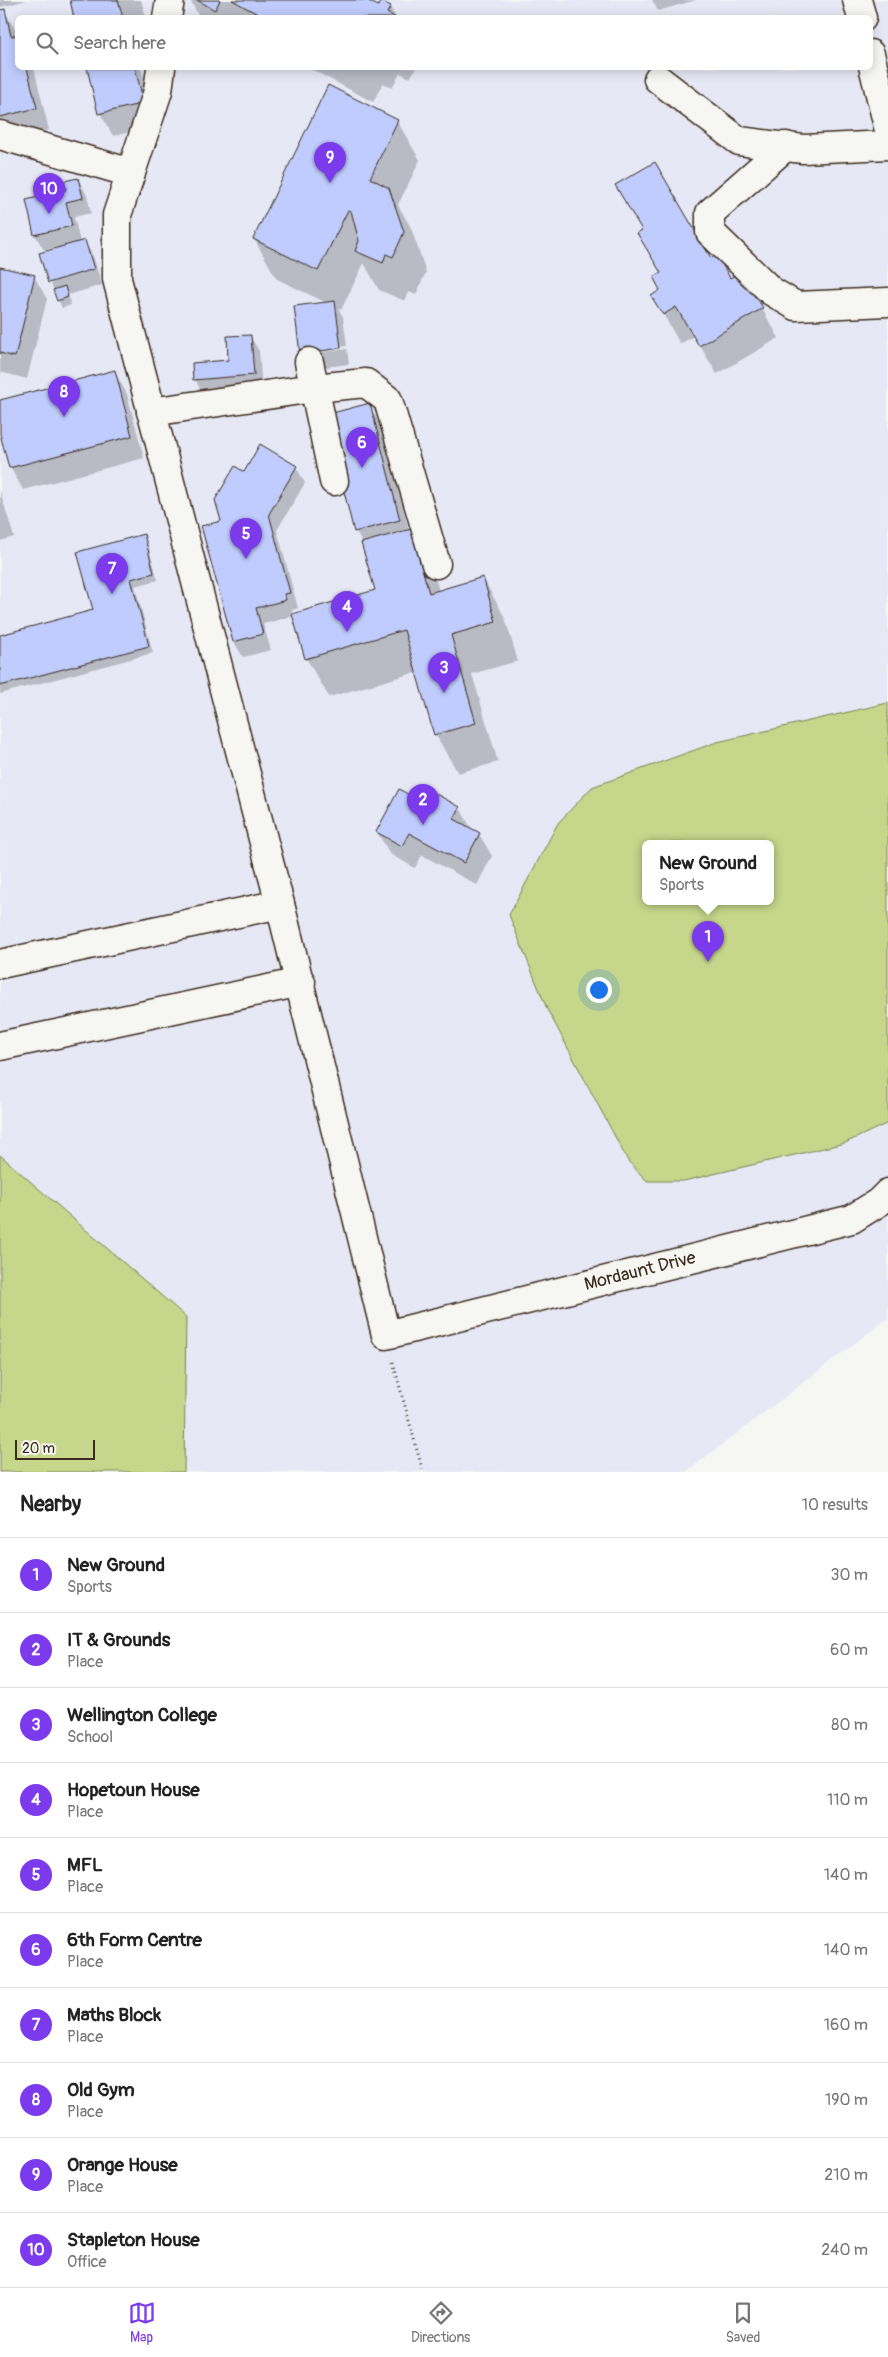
<!DOCTYPE html>
<style>
body{margin:0;font-family:Pangolin,sans-serif;background:#f6f6f6;color:#222}
.scale{position:absolute;left:15px;bottom:12px;width:80px;box-sizing:border-box;padding-left:5px;border:2px solid #3b2a1e;border-top:0;font-size:14px;line-height:18px;white-space:nowrap;color:#3b2a1e;-webkit-text-stroke:4px #f6f6f2;paint-order:stroke}
.you{position:absolute;left:598px;top:989px;width:18px;height:18px;margin:-12px;border:4px solid #fff;border-radius:50%;background:#1a73e8;box-shadow:0 0 0 8px #1a73e833}
.badge{display:grid;place-items:center;width:32px;height:32px;border-radius:50%;background:#7c3aed;color:#fff;font-size:16px;font-weight:700}
.pin{position:absolute;translate:-50% -41px;filter:drop-shadow(0 1px 2px #0008)}
.pin::after{content:'';position:absolute;top:26px;width:18px;height:15px;background:inherit;clip-path:polygon(0 0,100% 0,50% 100%)}
.popup{position:absolute;left:642px;top:840px;width:132px;height:65px;box-sizing:border-box;display:grid;place-content:center;border-radius:8px;background:#fff;filter:drop-shadow(0 1px 4px #0005);font-size:16px;white-space:nowrap;color:#767676}
.popup b{font-size:19px;color:#222}
.popup::after{content:'';position:absolute;left:50%;top:100%;margin-left:-10px;border:10px solid transparent;border-top-color:#fff}
.list{margin:0;padding:0;list-style:none}
h2{display:flex;justify-content:space-between;align-items:center;height:65px;margin:0;padding:0 20px;font-size:21px}
h2 small{font-size:16px;font-weight:400;color:#767676}
.list li{display:grid;grid-template-columns:32px 1fr auto;gap:15px;align-items:center;box-sizing:border-box;height:75px;padding:0 20px;border-top:1px solid #e0e0e0}
.list b{display:block;font-size:19px;white-space:nowrap}
.list p{margin:0;font-size:16px;white-space:nowrap;color:#767676}
.list em{font-size:16px;font-style:normal;color:#767676}
.icon{flex:none;width:28px;height:28px;fill:none;stroke:currentColor;stroke-width:2;stroke-linecap:round;stroke-linejoin:round}
.map{position:relative;flex:none;width:888px;height:1472px;overflow:hidden}
.search{position:absolute;background:#fff;box-shadow:0 2px 12px #0003;left:15px;right:15px;top:15px;height:55px;display:flex;align-items:center;gap:12px;box-sizing:border-box;padding:0 18px;border-radius:8px;color:#767676;font-size:19px}
.sheet{height:815px;background:#fff}
nav{display:flex;justify-content:space-around;align-items:center;box-sizing:border-box;height:70px;border-top:1px solid #e0e0e0;background:#fff;font-size:14px;color:#767676}
nav a{display:grid;justify-items:center;gap:2px}
nav .on{color:#7c3aed}
.map>svg:first-child{display:block}
.built{fill:#e6e9f5;fill-rule:evenodd}
.green{fill:#c6d68a;stroke:#808054;fill-rule:evenodd}
.shadow{fill:#0003}
.building{fill:#bfccfd;stroke:#3b2a1e}
.lines{fill:none;stroke-linecap:round;stroke-linejoin:round}
.minor-casing{stroke:#3b2a1e;stroke-width:31}
.path{stroke:#3b2a1e;stroke-width:3;stroke-dasharray:1 4;stroke-linecap:butt}
.minor{stroke:#f6f6f2;stroke-width:28}
.labels{text-anchor:middle;dominant-baseline:central;stroke-width:4;stroke-linejoin:round;paint-order:stroke}
.street-label{font-size:18px;fill:#3b2a1e;stroke:#f6f6f2}
</style>
<div class="map">
<svg width="888" height="1472" viewBox="0 0 888 1472">
<rect width="100%" height="100%" fill="#f6f6f2"/>
<filter id="ink" filterUnits="userSpaceOnUse"><feTurbulence type="fractalNoise" baseFrequency=".02" numOctaves="2"/><feDisplacementMap in="SourceGraphic" scale="10" xChannelSelector="R" yChannelSelector="G"/><feConvolveMatrix kernelMatrix="1 2 1 2 8 2 1 2 1" color-interpolation-filters="sRGB"/></filter>
<g filter="url(#ink)">
<path class="built" d="M0,0H888V1318L686,1472H14L0,1459ZM18,18H870V68H18ZM646,843H770V901H646Z"/>
<g class="green">
<path d="M888,703V1123L845,1143L684,1181H647L628,1161L547,1009L509,915L558,823L592,787L717,742ZM646,843H770V901H646Z"/>
<path d="M0,1155L186,1317L184,1472H0Z"/>
</g>
<g class="shadow">
<path d="M0,0H27L0,7Z"/>
<path d="M71,0H141L146,17L76,18Z"/>
<path d="M190,0H365L379,7H390L396,18H200Z"/>
<path d="M652,0H696L658,11Z"/>
<path d="M4,10L18,35V68H34L49,130L0,142V11Z"/>
<path d="M88,68H141L156,126L113,136L100,113Z"/>
<path d="M309,68H416L410,78L400,73L392,88L383,83L373,102Z"/>
<path d="M328,87L397,121L420,160L398,205L411,228L426,272L416,295L409,292L405,301L379,290L364,263L341,310L338,308L343,317L347,346L306,352V354L347,349L349,364L310,369L302,353L295,307L327,303L277,279L254,239Z"/>
<path d="M78,179L87,195L91,213L74,217L80,242L84,241L93,256L102,285L68,295L71,305L62,308L50,282L57,247L44,250L35,235L28,201L68,191Z"/>
<path d="M710,260L730,280L741,273L779,338L717,374L694,336L680,344L653,296Z"/>
<path d="M0,268L34,276L47,299L27,379L0,372Z"/>
<path d="M250,336L259,351L262,390L203,395L195,379L230,361Z"/>
<path d="M114,371L127,394L144,458L23,490L10,467L0,429V401Z"/>
<path d="M369,405L382,427L409,531L433,570L439,591L483,578L505,618L518,661L472,674L498,762L458,773L435,734L417,672L329,697L306,658L294,616L263,624L271,650L243,657L234,642L203,527L222,522L244,473L296,467L305,483L277,530L298,608L292,610L293,615L376,591L362,543L356,531Z"/>
<path d="M0,491L14,537L0,541Z"/>
<path d="M143,535L147,542L158,580L135,586L153,653L0,694V636L95,611Z"/>
<path d="M425,789L460,808L472,830L479,834L492,856L477,885L422,855L415,868L390,854L377,832L418,801Z"/>
</g>
<g class="building">
<path d="M70,0H118L123,18H74Z"/>
<path d="M197,0H220L215,10Z"/>
<path d="M232,0H367L378,6L381,1L391,6L387,13L396,18H265Z"/>
<path d="M5,9L11,36L18,35V68H27L37,108L0,117V10Z"/>
<path d="M87,68H135L144,103L98,114Z"/>
<path d="M328,85L398,120L370,178L389,188L404,232L393,257L386,254L383,263L355,251L359,241L351,211L348,210L318,271L253,239Z"/>
<path d="M655,162L711,258L717,255L730,278L742,271L763,308L699,346L676,307L663,315L651,296L660,290L653,277L661,273L637,233L642,230L615,185Z"/>
<path d="M78,178L83,198L66,202L72,226L34,235L26,200L66,190L64,181Z"/>
<path d="M85,240L94,269L48,283L39,253Z"/>
<path d="M0,267L35,275L15,357L0,353Z"/>
<path d="M65,286L68,297L57,301L53,290Z"/>
<path d="M335,301L341,348L300,354L294,306Z"/>
<path d="M251,335L254,375L193,380L192,363L228,360L227,336Z"/>
<path d="M115,370L132,436L9,468L0,434V400Z"/>
<path d="M370,403L400,520L354,532L325,415Z"/>
<path d="M260,444L297,466L269,514L290,593L284,594L286,600L256,608L263,634L233,642L201,526L221,521L215,500L235,466L244,472Z"/>
<path d="M411,529L429,593L483,577L496,622L451,635L476,723L434,735L404,630L305,659L292,614L375,590L361,543Z"/>
<path d="M144,534L154,573L131,579L149,646L0,686V635L93,610L77,552Z"/>
<path d="M425,788L460,807L454,819L480,833L464,863L409,833L402,846L376,832L399,789L418,800Z"/>
</g>
<g class="lines">
<g class="minor-casing">
<g id="minor">
<path d="M857,0L862,18"/>
<path d="M167,18L170,0"/>
<path d="M870,54L888,126"/>
<path d="M658,79L739,141L803,149L888,145"/>
<path d="M0,135L131,173"/>
<path d="M786,146L710,213V232L771,291L796,306L888,302"/>
<path d="M309,362L334,481"/>
<path d="M151,412L314,388L366,383L388,400L436,564"/>
<path d="M280,904L386,1335L852,1219L879,1202L888,1193"/>
<path d="M0,964L280,904L117,279V215L158,91L161,68"/>
<path d="M0,1046L301,982"/>
</g>
</g>
<path class="path" d="M393,1362L423,1472"/>
<use href="#minor" class="minor"/>
</g>
</g>
<g class="labels">
<g class="street-label">
<text transform="translate(640 1271) rotate(-14)">Mordaunt Drive</text>
</g>
</g>
</svg>
<div class="scale">20 m</div>
<div class="you"></div>
<div class="pin badge" style="left:708px;top:962px">1</div>
<div class="popup"><b>New Ground</b>Sports</div>
<div class="pin badge" style="left:423px;top:825px">2</div>
<div class="pin badge" style="left:444px;top:693px">3</div>
<div class="pin badge" style="left:347px;top:632px">4</div>
<div class="pin badge" style="left:246px;top:559px">5</div>
<div class="pin badge" style="left:362px;top:468px">6</div>
<div class="pin badge" style="left:112px;top:594px">7</div>
<div class="pin badge" style="left:64px;top:417px">8</div>
<div class="pin badge" style="left:330px;top:183px">9</div>
<div class="pin badge" style="left:49px;top:214px">10</div>
<div class="search"><svg class="icon" aria-label="search" viewBox="0 0 24 24"><circle cx="10" cy="10" r="6"/><path d="M15 15l6 6"/></svg>Search here</div>
</div>
<section class="sheet">
<h2>Nearby<small>10 results</small></h2>
<ul class="list">
<li><span class="badge">1</span><div><b>New Ground</b><p>Sports</p></div><em>30 m</em></li>
<li><span class="badge">2</span><div><b>IT &amp; Grounds</b><p>Place</p></div><em>60 m</em></li>
<li><span class="badge">3</span><div><b>Wellington College</b><p>School</p></div><em>80 m</em></li>
<li><span class="badge">4</span><div><b>Hopetoun House</b><p>Place</p></div><em>110 m</em></li>
<li><span class="badge">5</span><div><b>MFL</b><p>Place</p></div><em>140 m</em></li>
<li><span class="badge">6</span><div><b>6th Form Centre</b><p>Place</p></div><em>140 m</em></li>
<li><span class="badge">7</span><div><b>Maths Block</b><p>Place</p></div><em>160 m</em></li>
<li><span class="badge">8</span><div><b>Old Gym</b><p>Place</p></div><em>190 m</em></li>
<li><span class="badge">9</span><div><b>Orange House</b><p>Place</p></div><em>210 m</em></li>
<li><span class="badge">10</span><div><b>Stapleton House</b><p>Office</p></div><em>240 m</em></li>
</ul>
</section>
<nav>
<a class="on"><svg class="icon" aria-label="map" viewBox="0 0 24 24"><path d="M3 6l6-2 6 2 6-2v14l-6 2-6-2-6 2zM9 4v14M15 6v14"/></svg>Map</a>
<a><svg class="icon" aria-label="directions" viewBox="0 0 24 24"><path d="M12 3l9 9-9 9-9-9zM9 14v-3h6M13 9l2 2-2 2"/></svg>Directions</a>
<a><svg class="icon" aria-label="saved" viewBox="0 0 24 24"><path d="M7 4h10v16l-5-4-5 4z"/></svg>Saved</a>
</nav>
